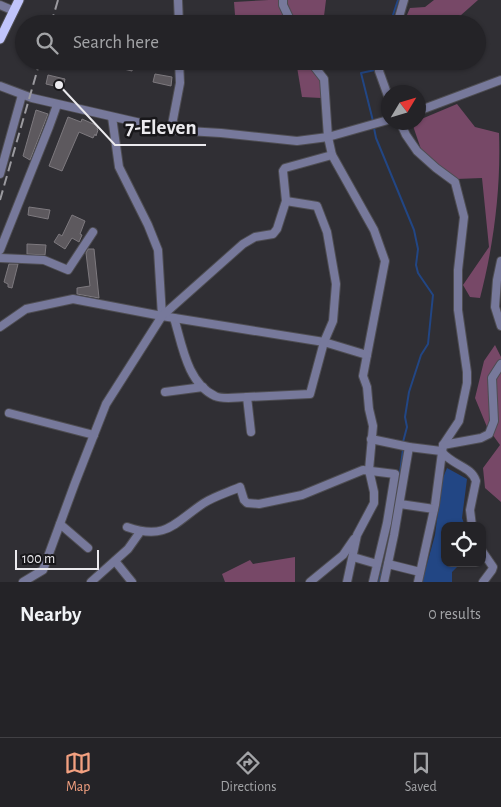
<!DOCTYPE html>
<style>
body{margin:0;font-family:"Alegreya Sans",sans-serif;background:#2c2b2f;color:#f1f3f6}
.controls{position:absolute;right:15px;bottom:15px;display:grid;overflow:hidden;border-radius:10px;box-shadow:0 1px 4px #0004}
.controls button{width:45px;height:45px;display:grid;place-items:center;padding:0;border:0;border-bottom:1px solid #414044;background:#242327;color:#f1f3f6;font:25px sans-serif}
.compass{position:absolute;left:381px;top:85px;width:45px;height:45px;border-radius:50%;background:#242327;box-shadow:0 1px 4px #0004;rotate:52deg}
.scale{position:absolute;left:15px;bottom:12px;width:84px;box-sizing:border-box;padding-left:5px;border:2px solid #ebeaee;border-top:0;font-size:14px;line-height:18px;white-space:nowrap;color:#ebeaee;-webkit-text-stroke:4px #18171a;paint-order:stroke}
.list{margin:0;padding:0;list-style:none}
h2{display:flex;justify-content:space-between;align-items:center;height:65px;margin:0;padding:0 20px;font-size:21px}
h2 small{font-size:16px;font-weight:400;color:#a3a4a7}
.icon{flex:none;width:28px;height:28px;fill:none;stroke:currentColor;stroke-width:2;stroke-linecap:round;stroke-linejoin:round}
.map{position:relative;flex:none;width:501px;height:582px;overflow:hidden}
.search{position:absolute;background:#242327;box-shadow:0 1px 4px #0004;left:15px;right:15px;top:15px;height:55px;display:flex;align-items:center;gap:12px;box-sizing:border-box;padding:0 18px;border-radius:28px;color:#a3a4a7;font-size:19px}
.sheet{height:155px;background:#242327}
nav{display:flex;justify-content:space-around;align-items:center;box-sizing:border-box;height:70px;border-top:1px solid #414044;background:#242327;font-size:14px;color:#a3a4a7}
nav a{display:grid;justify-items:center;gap:2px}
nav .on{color:#f2a080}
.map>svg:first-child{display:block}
.green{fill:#774867}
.water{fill:#224684}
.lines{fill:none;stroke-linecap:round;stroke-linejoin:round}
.stream{stroke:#224684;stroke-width:2}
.building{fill:#5d595e;stroke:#7d797e}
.minor-casing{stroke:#4e4d52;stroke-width:10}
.major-casing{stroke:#4e4d52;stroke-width:11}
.minor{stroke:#77799b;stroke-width:8}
.major{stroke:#c0c4fb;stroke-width:9}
.rail{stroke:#9b9a9f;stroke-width:2;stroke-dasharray:10 5;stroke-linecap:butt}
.leader{fill:none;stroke:#ebeaee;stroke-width:2}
.callout-dot{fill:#ebeaee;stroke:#18171a;stroke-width:2}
.callout-label{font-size:21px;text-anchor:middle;font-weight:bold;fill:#ebeaee;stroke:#18171a;stroke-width:5;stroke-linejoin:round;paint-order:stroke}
</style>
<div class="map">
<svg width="501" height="582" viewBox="0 0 501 582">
<rect width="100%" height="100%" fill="#302f34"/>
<g class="green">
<path d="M269,0H326L323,24H268L235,15L234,2Z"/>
<path d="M434,0H478L451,24H403L410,8L425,7Z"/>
<path d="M296,61H322L321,98L302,97Z"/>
<path d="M457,104L475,127L499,133C501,188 494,244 480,298L470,297L463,285L489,247L482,178L456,179L423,155L412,123L418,122L419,120Z"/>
<path d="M495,345L501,357V502L485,488L483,468L500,445L487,427L475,398L484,361Z"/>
<path d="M295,557V582H225L222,574L250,560L253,564Z"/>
</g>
<path class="water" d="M447,468L467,479L462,518L465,526H445V563H477L473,565L458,566L452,572V582H422L435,535L442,480Z"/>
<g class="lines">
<g class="stream">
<path d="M390,24L398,0"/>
<path d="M373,121L361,73L375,70L376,61"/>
<path d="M374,128L376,138L414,230L418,249L416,265L418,273L433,295L428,344L421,355L409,392L405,417L407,427L403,442"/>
<path d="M398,489L403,449"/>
<path d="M379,582L385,560"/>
</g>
</g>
<g class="building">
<path d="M99,61H134L132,71L99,63Z"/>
<path d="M155,74L172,77L171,86L153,82Z"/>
<path d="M48,75L65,79L63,88L46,84Z"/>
<path d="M36,110L48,114L30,160L23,156Z"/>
<path d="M68,117L81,122L82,119L98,126L97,129L98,130L96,136L95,134L93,138L79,132L62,171L49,166Z"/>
<path d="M29,207L50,210L48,219L28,215Z"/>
<path d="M72,215L85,221L80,234L82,235L79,242L72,238L65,249L54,242L59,234L62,236Z"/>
<path d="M27,244L46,245L45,255L27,254Z"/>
<path d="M88,249H94L99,298L77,294V288L90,286L86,253Z"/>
<path d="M9,264H18L12,288L8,287V284L4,282Z"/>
</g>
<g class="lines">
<g class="minor-casing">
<g id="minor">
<path d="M178,0L179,24"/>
<path d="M283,0V5L292,24"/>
<path d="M0,5L14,11"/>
<path d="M397,24L404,0"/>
<path d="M310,61L324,79L328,137L332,155L374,230L385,261L363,376L367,387L369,409L373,426L369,470L374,492V503L357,535L347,582"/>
<path d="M381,61L379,71L388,96"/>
<path d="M0,86L32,98L171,130L221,133L297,141L328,137L388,120"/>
<path d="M418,111L501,80"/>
<path d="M112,117L119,167L148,225L158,250L162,316"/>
<path d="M400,122L406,135L417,151L436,168L455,182L464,217L458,270V310L467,372V383L459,421L443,445L435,505L418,582"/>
<path d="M171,130L180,83L179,61"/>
<path d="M0,174L22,95"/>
<path d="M0,250L49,127L57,105"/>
<path d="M0,258L44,260L68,270L93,232"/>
<path d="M501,261L497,280L495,307L501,326"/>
<path d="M174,318C182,344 187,383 215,396C223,400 238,397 247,397L251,432"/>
<path d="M0,327L26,309L73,299L162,316L324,342L367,355"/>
<path d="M165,392L203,387"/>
<path d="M247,397L310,394L324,342L333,321L336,284L327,232L317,206L286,201"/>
<path d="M9,413L94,435"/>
<path d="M371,439L409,447L441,451C453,466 471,466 476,481L470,510L472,526"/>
<path d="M443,445L481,438L489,434L494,421L492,378L501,364"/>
<path d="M400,504L434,509"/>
<path d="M60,524L88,548"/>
<path d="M127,527C167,541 175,522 204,503C215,496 229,492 240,487L244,500L247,503L259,504L302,495L363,470L395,474L387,523L373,582"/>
<path d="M482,551L493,567L492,570L483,582"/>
<path d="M353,557L377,564"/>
<path d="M115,561L132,582"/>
<path d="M388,564L420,572"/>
<path d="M23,582L43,570L75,483L106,404L162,316L243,244L255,237L273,234L277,229L286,201L283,171L285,168L332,155"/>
<path d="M91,582L128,549L140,532"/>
<path d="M310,582L343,555L354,539"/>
<path d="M384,582L394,535L409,447"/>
</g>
</g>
<g class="major-casing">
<path id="major" d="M0,39L19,0"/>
</g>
<use href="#minor" class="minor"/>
<use href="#major" class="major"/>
<g class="rail">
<path d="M51,24L58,0"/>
<path d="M0,200L40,61"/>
</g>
</g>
<path class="leader" d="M59 85L115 145H206"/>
<circle class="callout-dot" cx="59" cy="85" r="5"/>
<g class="callout-label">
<text x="161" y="134">7-Eleven</text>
</g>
</svg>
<div class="controls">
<button><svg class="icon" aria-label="locate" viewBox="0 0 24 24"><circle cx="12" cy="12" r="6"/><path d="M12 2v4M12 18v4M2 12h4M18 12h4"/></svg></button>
</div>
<svg class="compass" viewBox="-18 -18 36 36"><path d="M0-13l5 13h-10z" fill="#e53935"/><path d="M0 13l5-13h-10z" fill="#a3a4a7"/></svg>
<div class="scale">100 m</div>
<div class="search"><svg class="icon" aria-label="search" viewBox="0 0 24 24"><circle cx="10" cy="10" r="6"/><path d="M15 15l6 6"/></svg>Search here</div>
</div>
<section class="sheet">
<h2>Nearby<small>0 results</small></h2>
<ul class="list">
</ul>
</section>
<nav>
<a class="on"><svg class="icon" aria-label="map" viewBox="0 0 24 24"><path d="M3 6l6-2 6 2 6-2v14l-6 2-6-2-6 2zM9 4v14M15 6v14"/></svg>Map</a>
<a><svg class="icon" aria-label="directions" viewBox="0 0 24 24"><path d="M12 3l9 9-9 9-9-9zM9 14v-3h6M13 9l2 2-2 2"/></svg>Directions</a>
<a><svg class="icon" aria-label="saved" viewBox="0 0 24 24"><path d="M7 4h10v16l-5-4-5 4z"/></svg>Saved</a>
</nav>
